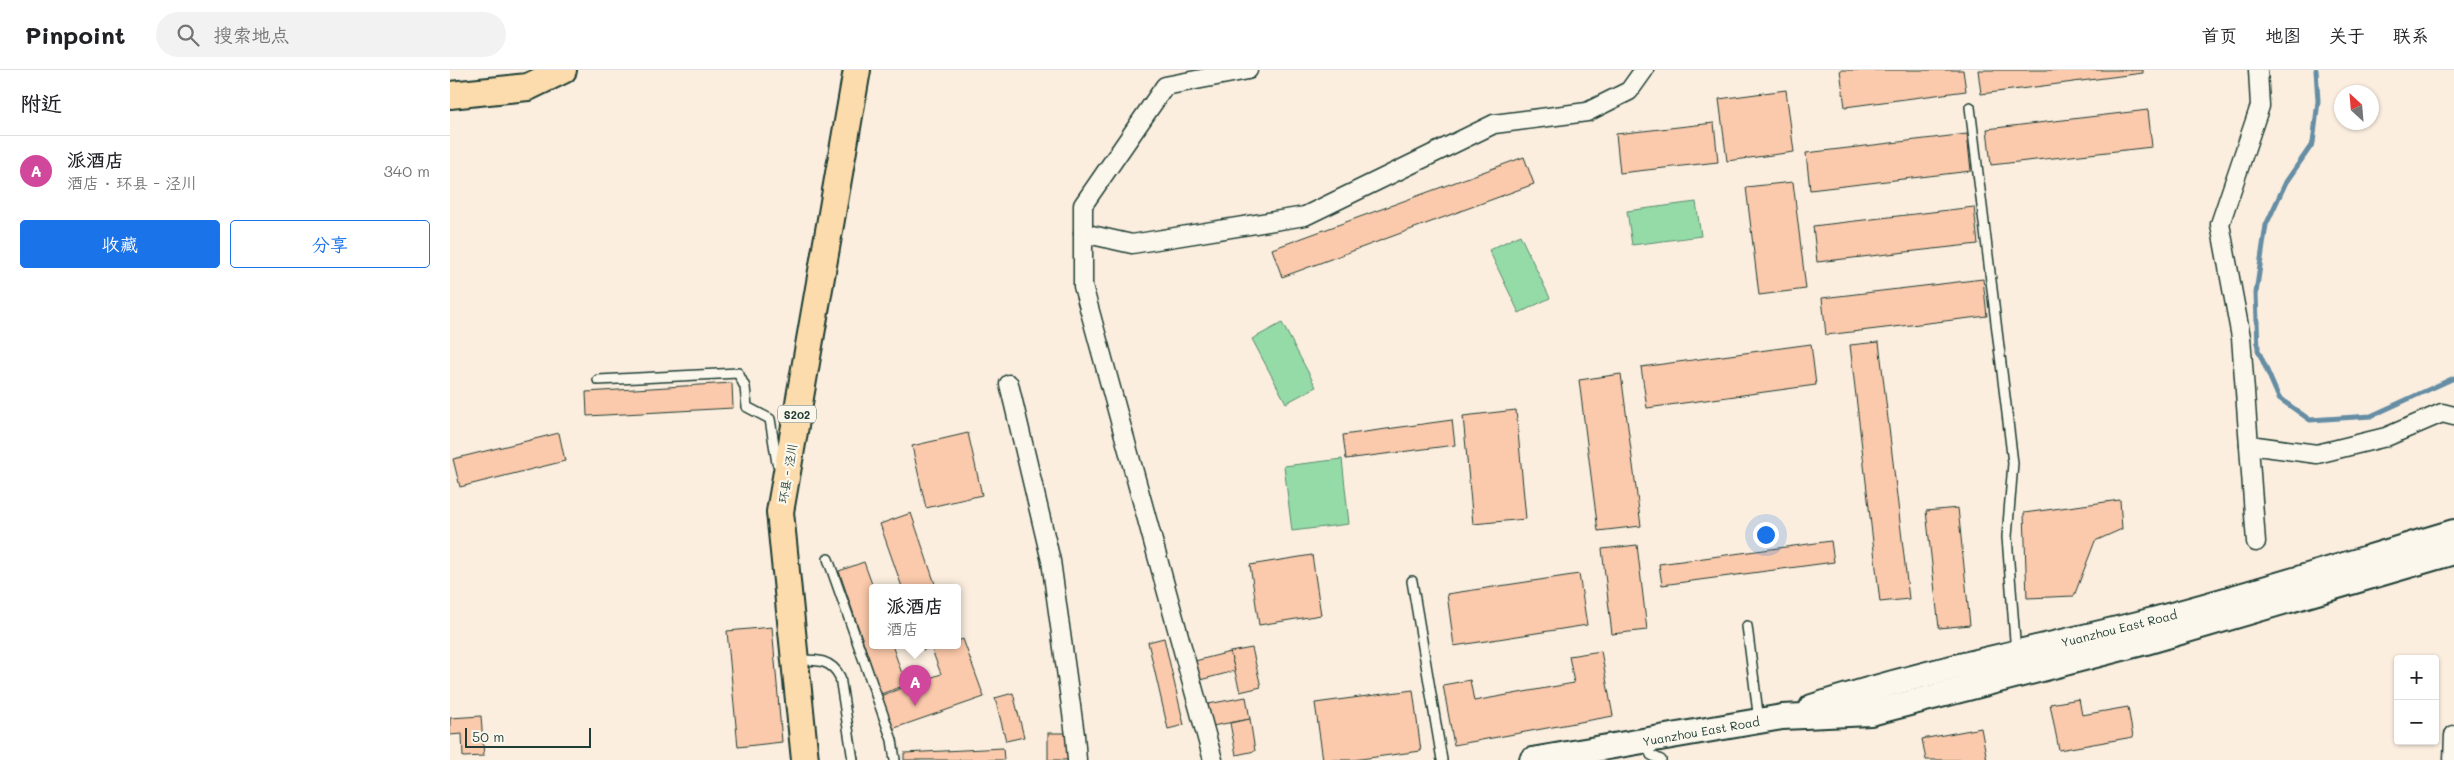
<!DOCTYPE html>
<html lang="zh">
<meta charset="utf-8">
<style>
body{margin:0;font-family:Mali,"LXGW WenKai TC",sans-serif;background:#f2f2f2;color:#202124}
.controls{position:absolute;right:15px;bottom:15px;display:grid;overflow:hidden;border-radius:5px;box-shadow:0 1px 4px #0004}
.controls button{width:45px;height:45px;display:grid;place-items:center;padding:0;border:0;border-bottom:1px solid #e0e0e0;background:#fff;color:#202124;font:25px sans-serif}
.compass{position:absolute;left:1884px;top:15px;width:45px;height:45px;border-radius:50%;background:#fff;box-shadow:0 1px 4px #0004;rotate:334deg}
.scale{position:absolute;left:15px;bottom:12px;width:126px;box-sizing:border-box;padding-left:5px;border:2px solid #1f3d34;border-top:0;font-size:14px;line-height:18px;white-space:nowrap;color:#1f3d34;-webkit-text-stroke:4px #fbf7ec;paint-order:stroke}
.you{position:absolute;left:1315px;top:464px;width:18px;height:18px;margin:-12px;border:4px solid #fff;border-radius:50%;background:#1a73e8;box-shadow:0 0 0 8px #1a73e833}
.badge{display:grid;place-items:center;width:32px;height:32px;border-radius:50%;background:#1a73e8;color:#fff;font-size:16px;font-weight:700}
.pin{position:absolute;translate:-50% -41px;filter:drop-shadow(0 1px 2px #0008)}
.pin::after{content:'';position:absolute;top:26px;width:18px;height:15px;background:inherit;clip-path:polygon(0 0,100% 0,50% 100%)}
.popup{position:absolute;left:419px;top:514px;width:92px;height:65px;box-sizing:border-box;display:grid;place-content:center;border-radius:5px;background:#fff;filter:drop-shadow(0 1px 4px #0005);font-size:16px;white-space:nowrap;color:#757577}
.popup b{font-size:19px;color:#202124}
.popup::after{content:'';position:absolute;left:50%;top:100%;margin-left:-10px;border:10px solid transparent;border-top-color:#fff}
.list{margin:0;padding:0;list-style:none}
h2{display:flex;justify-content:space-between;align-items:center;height:65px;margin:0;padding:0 20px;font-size:21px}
h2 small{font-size:16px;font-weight:400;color:#757577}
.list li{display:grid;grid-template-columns:32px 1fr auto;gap:15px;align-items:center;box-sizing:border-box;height:70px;padding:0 20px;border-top:1px solid #e0e0e0}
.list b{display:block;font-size:19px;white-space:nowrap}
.list p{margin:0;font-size:16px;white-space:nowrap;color:#757577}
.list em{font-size:16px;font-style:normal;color:#757577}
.actions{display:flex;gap:10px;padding:15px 20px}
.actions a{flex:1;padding:11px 0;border:1px solid #1a73e8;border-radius:5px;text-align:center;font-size:18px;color:#1a73e8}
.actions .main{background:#1a73e8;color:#fff}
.icon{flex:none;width:28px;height:28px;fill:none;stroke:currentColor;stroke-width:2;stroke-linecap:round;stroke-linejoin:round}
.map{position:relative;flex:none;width:2004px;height:690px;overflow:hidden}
header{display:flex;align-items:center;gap:30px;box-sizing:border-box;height:70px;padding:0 25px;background:#fff;border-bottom:1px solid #e0e0e0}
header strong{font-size:24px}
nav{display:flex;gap:28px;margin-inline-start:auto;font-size:18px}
.search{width:350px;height:45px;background:#f2f2f2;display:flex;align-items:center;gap:12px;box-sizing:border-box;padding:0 18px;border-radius:28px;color:#757577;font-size:19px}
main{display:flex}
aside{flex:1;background:#fff}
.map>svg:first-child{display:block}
.green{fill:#95dba8;stroke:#5a8c6e}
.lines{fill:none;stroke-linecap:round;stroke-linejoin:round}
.stream{stroke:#658da4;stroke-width:5}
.building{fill:#fbc9ab;stroke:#1f3d34}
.service-casing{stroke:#1f3d34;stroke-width:12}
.minor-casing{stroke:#1f3d34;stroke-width:21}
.secondary-casing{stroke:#1f3d34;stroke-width:28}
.primary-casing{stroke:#1f3d34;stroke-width:30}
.service{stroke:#fbf7ec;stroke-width:9}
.minor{stroke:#fbf7ec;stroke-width:18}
.secondary{stroke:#fbf7ec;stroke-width:24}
.primary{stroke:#fcdcac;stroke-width:26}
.labels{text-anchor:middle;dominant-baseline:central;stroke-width:4.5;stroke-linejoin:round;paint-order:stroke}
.shield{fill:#fbf7ec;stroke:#61756b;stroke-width:1}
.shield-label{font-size:11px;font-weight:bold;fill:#1f3d34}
.street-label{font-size:12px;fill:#1f3d34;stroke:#fbf7ec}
</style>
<header>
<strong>Pinpoint</strong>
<div class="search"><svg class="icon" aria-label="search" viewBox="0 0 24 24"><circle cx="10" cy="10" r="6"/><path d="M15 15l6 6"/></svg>搜索地点</div>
<nav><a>首页</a><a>地图</a><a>关于</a><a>联系</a></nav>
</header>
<main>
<aside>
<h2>附近<small></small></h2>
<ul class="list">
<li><span class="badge" style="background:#d1479c">A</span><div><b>派酒店</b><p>酒店 · 环县 - 泾川</p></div><em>340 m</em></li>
</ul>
<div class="actions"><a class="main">收藏</a><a>分享</a></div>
</aside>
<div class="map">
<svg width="2004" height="690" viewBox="0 0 2004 690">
<rect width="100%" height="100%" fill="#fbeedf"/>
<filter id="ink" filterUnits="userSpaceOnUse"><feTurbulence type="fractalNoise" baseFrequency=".02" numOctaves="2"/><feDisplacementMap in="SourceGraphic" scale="10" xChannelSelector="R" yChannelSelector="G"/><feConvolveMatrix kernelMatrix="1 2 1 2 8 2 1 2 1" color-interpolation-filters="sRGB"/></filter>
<g filter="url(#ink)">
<g class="green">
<path d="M1246,132L1251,166L1182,175L1177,141Z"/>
<path d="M1070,165L1100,228L1069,243L1039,180Z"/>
<path d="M832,253L866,317L836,333L802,269Z"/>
<path d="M892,389L899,454L842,461L834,396Z"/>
</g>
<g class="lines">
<path class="stream" d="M1866,0L1868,31L1863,73L1836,112L1816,155L1806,223L1808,280L1829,328L1860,350L1921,346L2004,308"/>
</g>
<g class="building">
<path d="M1390,0H1513L1516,21L1395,37Z"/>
<path d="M1528,0H1693V3L1531,24Z"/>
<path d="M1336,20L1344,82L1277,91L1269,29Z"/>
<path d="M1698,40L1702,77L1541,95L1537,59Z"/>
<path d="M1264,53L1268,92L1170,103L1166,64Z"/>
<path d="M1517,64L1521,101L1360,120L1356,83Z"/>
<path d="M1074,87L1084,114L832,207L822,179Z"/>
<path d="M1343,112L1356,219L1309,225L1296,117Z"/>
<path d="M1524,137L1528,174L1367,192L1363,156Z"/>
<path d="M1533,209L1537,246L1376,265L1372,228Z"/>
<path d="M1429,272L1459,529L1430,532L1400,275Z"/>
<path d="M1361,274L1366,315L1197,338L1191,297Z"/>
<path d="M1171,304L1191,456L1148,461L1129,310Z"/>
<path d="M282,313L283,338L137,346L136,322Z"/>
<path d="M1066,340L1076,449L1023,454L1013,346Z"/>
<path d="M1002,350L1005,375L896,389L893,365Z"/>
<path d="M109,363L115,391L10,417L3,389Z"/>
<path d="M518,363L532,425L476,438L462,376Z"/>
<path d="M1670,430L1672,459L1645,471L1624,526L1577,528L1574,443Z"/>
<path d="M1508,438L1520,555L1489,558L1476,441Z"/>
<path d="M461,443L486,517H452L430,454Z"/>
<path d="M1381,471L1384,492L1212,515L1209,494Z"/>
<path d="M1187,475L1197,560L1162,564L1152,479Z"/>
<path d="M862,485L871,545L809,555L800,495Z"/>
<path d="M414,492L423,517L422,575H442L456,615L431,624L389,501Z"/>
<path d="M1129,504L1137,555L1004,576L997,524Z"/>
<path d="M322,557L332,672L288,677L277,561Z"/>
<path d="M714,568L734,655L718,659L698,572Z"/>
<path d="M513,569L534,627L442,659L430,626L491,604L482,580L497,575H508V571Z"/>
<path d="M471,575H489L473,580Z"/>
<path d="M802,578L811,617L790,622L780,582Z"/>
<path d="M1151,581L1163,646L1004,675L993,615L1020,610L1024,631L1124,613L1119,586Z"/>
<path d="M780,582L785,601L750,610L745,591Z"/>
<path d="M963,620L971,681L903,690H873L865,633Z"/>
<path d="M563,623L574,667L556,671L545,628Z"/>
<path d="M796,627L800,649L762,656L758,634Z"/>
<path d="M1629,629L1632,645L1678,637L1683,667L1609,680L1600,634Z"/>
<path d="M31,646L34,686L13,687L12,664L0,665V648Z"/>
<path d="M800,649L805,681L786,685L780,653Z"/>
<path d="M1531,658L1537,690H1476L1472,669Z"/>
<rect x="598" y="663" width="23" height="27"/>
<path d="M553,678L554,690H454V683Z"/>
</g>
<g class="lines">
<g class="service-casing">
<g id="service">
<path d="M1520,37L1563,393L1557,467L1566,583"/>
<path d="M148,310L288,303L295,317L297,337L320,349L327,393L330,396"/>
<path d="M378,489L442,670L445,690"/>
<path d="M962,511L992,690"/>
<path d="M1297,556L1309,651"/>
<path d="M348,590C366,590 381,589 390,607L403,690"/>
<path d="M1195,671L1201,685L1211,690"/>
</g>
</g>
<g class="minor-casing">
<g id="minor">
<path d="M633,163L682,174L855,146L1044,54L1137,42L1179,21L1194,0"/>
<path d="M559,314L601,491L625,665L627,690"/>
<path d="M1799,375L1867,384L1936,367L1992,343L2004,346"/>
<path d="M1806,472L1791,267L1770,154L1810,36L1808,0"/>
<path d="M763,690L633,216V135L715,16L798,0"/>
<path d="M2003,690L2004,665"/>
</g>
</g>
<g class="secondary-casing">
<g id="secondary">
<path d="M1362,637C1469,602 1579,581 1688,554C1794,527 1899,493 2004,462"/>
<path d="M1082,690L1332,647L1421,643L1696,572L2004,482"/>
</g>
</g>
<g class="primary-casing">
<g id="primary">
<path d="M0,25L78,17L113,0"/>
<path d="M355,690L330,442L407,0"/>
</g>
</g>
<use href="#service" class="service"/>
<use href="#minor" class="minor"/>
<use href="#secondary" class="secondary"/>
<use href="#primary" class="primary"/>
</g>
</g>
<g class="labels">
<rect class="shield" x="328" y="335.5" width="38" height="17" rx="4"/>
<g class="shield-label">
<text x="347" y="344">S202</text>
</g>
<g class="street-label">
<text transform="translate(337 403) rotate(-80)">环县 - 泾川</text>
<text transform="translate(1669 558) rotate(-14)">Yuanzhou East Road</text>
<text transform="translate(1251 661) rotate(-10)">Yuanzhou East Road</text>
</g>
</g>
</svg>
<div class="controls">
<button>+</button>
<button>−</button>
</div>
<svg class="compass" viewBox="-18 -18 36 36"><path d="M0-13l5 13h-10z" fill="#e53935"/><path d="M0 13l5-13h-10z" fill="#757577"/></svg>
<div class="scale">50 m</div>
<div class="you"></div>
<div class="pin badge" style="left:465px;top:636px;background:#d1479c">A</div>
<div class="popup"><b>派酒店</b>酒店</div>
</div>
</main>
